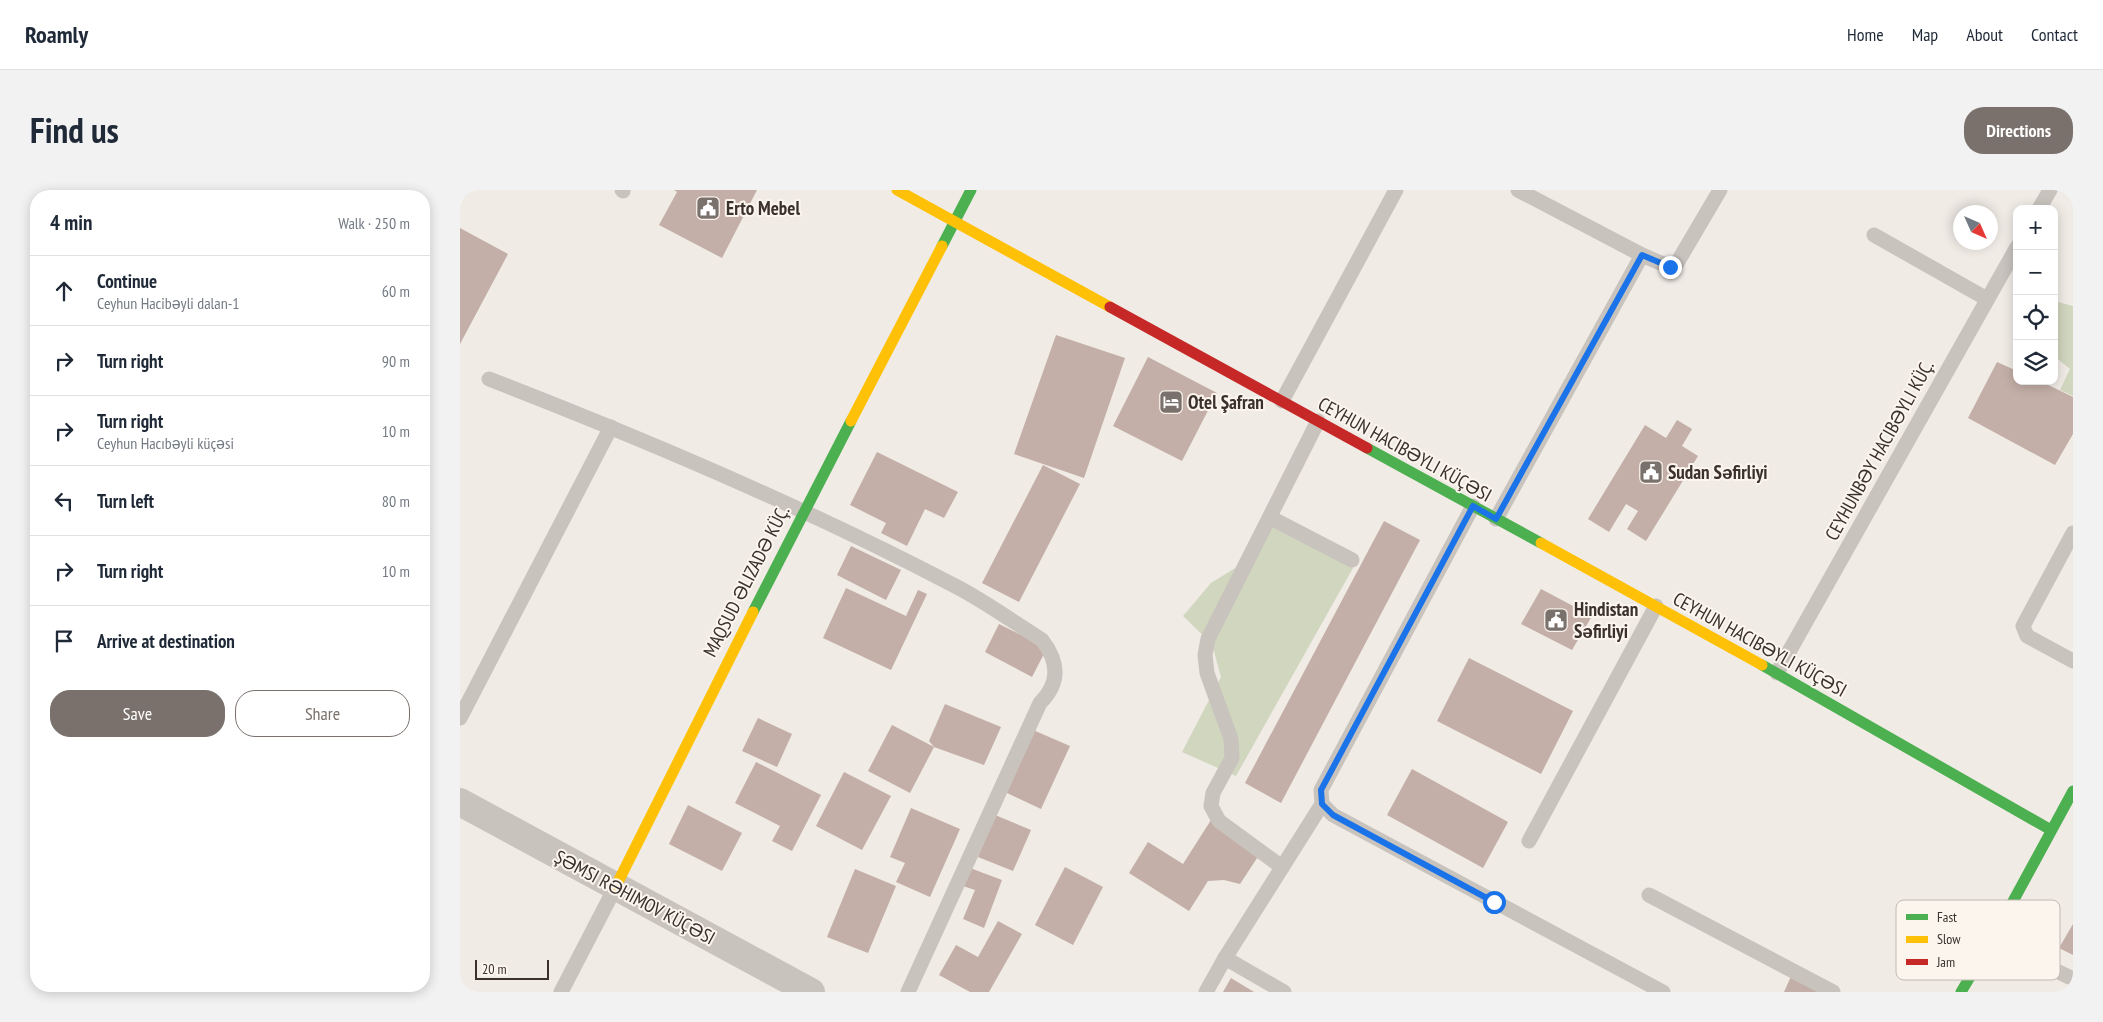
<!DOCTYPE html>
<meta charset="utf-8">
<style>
body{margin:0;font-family:"PT Sans Narrow",sans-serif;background:#f2f2f3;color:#1f2937}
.controls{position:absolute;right:15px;top:15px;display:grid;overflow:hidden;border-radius:10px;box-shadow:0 2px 12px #0003}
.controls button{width:45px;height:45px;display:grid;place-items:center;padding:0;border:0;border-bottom:1px solid #e0e1e3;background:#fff;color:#1f2937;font:25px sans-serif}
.compass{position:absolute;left:1493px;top:15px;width:45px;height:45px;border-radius:50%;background:#fff;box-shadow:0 2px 12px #0003;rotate:135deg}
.scale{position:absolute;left:15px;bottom:12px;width:74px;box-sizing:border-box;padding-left:5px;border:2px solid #3b302b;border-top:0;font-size:14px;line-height:18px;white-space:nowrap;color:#3b302b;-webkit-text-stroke:4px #fbf5ee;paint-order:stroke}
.stop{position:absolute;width:15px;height:15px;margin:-11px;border:4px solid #1a73e8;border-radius:50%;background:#fff}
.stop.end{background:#1a73e8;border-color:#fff;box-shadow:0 1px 5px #0008}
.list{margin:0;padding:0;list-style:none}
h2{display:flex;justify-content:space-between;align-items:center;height:65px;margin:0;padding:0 20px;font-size:21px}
h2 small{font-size:16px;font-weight:400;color:#747a83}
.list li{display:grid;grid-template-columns:32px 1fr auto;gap:15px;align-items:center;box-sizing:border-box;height:70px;padding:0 20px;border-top:1px solid #e0e1e3}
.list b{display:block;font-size:19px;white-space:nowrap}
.list p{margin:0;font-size:16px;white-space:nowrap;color:#747a83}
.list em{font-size:16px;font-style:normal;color:#747a83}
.actions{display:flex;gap:10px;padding:15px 20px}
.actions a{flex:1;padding:11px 0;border:1px solid #7a716c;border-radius:20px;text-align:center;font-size:18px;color:#7a716c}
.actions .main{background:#7a716c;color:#fff}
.icon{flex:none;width:28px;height:28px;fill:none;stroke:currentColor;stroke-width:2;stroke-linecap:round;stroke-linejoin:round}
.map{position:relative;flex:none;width:1613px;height:802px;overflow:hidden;border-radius:20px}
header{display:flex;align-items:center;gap:30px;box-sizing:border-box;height:70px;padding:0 25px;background:#fff;border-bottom:1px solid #e0e1e3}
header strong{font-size:24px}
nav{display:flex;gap:28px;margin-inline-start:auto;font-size:18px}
.intro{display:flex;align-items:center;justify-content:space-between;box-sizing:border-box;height:120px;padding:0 30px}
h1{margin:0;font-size:35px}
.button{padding:12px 22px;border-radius:20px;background:#7a716c;color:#fff;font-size:18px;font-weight:700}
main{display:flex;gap:30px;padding:0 30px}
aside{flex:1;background:#fff;border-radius:20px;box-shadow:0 2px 12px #0003}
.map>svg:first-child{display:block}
.green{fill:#d1d6bf}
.building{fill:#c3afa7}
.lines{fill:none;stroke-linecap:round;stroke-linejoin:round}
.lane{stroke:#c9c3be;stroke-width:15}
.street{stroke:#c9c3be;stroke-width:28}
.fast{stroke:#4caf50;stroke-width:11}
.slow{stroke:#ffc107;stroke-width:11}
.jam{stroke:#c62828;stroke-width:11}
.route{stroke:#1a73e8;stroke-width:6}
.labels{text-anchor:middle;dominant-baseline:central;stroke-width:4;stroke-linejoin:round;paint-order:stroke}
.poi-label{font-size:19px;font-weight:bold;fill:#3b302b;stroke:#fbf5ee;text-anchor:start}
.street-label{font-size:19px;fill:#3b302b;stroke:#fbf5ee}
.key{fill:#fbf5ee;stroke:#c1bab4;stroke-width:1}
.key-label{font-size:14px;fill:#3b302b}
</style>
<header>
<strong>Roamly</strong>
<nav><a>Home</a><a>Map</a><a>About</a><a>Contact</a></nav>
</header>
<div class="intro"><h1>Find us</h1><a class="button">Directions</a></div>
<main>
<aside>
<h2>4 min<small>Walk · 250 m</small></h2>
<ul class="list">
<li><svg class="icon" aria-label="ahead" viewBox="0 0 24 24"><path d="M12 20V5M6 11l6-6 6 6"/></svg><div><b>Continue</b><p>Ceyhun Hacibəyli dalan-1</p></div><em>60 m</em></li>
<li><svg class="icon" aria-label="right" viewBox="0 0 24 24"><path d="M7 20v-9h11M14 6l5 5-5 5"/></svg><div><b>Turn right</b></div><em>90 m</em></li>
<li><svg class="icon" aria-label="right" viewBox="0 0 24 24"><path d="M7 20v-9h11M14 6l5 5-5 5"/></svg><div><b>Turn right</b><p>Ceyhun Hacıbəyli küçəsi</p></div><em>10 m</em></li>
<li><svg class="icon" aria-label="left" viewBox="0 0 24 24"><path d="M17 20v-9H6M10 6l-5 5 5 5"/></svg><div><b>Turn left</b></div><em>80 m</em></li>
<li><svg class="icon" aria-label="right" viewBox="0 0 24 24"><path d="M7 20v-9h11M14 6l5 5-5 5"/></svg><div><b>Turn right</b></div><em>10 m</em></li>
<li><svg class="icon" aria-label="arrive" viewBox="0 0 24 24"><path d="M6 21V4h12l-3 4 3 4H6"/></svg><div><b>Arrive at destination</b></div></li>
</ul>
<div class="actions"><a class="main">Save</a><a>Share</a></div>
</aside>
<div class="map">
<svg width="1613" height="802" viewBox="0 0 1613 802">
<rect width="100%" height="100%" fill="#f0ebe5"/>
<g class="green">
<path d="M1594,111L1613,116V206L1600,200L1610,179L1594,166Z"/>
<path d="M812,336L893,378L776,586L722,562L761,487L752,454L723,426L751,393L790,369Z"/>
</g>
<g class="building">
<path d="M214,0H297L262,68L199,35L217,2Z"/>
<path d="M0,38L48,64L0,154Z"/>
<path d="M596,145L665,168L624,288L554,264Z"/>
<path d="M688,167L757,203L722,271L653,236Z"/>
<path d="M1537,172L1557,181V191H1580L1613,207V244L1595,275L1508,228Z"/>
<path d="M1217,230L1232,239L1222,256L1238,266L1186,351L1167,339L1178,321L1166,314L1149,342L1128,329L1185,235L1206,248Z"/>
<path d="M417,262L498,302L484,328L465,319L447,356L421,343L426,333L390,315Z"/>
<path d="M583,275L620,294L559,412L522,393Z"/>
<path d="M924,331L960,350L821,613L785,593Z"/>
<path d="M391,356L441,380L426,410L377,385Z"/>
<path d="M386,398L446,426L458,400L467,404L431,480L363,448Z"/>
<path d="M1081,399L1132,426L1112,460L1061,434Z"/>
<path d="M539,434L587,458L572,487L525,462Z"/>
<path d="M1009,468L1113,521L1081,584L977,531Z"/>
<path d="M485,514L541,537L524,575L474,557L469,551Z"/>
<path d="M298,528L332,544L317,577L282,561Z"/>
<path d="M432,535L474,557L450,603L408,581Z"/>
<path d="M573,540L610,556L581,619L545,602Z"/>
<path d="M296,572L361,605L332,661L312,651L320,636L275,613Z"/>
<path d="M952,579L1048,632L1023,678L927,625Z"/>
<path d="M384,582L431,606L402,660L356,636Z"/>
<path d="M228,615L282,643L262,681L209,654Z"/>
<path d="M451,618L500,639L470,707L436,692L445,673L430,667Z"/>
<path d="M535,625L571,640L553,681L518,667Z"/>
<path d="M751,630L801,662L780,694L764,690L748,691L729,721L669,683L688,652L723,674Z"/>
<path d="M605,677L643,697L613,755L575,735Z"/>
<path d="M510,678L542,690L524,738L503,729L515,700L503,696Z"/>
<path d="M395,679L436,696L408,763L367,747Z"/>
<path d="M538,731L562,744L529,802H510L479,785L496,755L518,767Z"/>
<path d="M1613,734V765L1599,758Z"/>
<path d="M1333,782L1369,802H1324Z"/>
<path d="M771,788L794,802H763Z"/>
</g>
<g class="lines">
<g class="lane">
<path d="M162,0L163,1"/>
<path d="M1058,0L1182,65L1210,77L1217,73L1260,0"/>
<path d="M1579,19L1590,0"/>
<path d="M1414,45L1527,109"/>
<path d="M29,189C189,251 347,318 499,398C527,413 555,433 582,450C599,472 600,493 580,513L448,802"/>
<path d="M822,211L936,0"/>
<path d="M811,328L892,370"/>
<path d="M1036,329L1182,65"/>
<path d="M1613,343L1563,436L1567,446L1613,471"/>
<path d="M1317,483L1557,57"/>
<path d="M0,528L151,237"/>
<path d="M862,614L873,625L1203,802"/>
<path d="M1069,651L1196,416"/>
<path d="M822,677L759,631L751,616L753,603L772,568L771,549L747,483L745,465L748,449L858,231"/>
<path d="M1189,705L1373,802"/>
<path d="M1532,750L1609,787"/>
<path d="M765,768L824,802"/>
<path d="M101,802L156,696"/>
<path d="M746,802L765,768L862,614L861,600L1013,316"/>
</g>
<path class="street" d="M0,612L351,802"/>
<g class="fast">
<path d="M482,56L511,0"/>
<path d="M907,258L1081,353"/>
<path d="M293,422L391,231"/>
<path d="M1302,475L1591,640"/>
<path d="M1501,802L1532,750L1613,601"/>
</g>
<g class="slow">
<path d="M437,0L650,117"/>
<path d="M391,231L482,56"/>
<path d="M1081,353L1302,475"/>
<path d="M156,696L293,422"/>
</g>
<path class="jam" d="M650,117L907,258"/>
</g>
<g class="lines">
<path class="route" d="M1034,712L873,625L862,614L861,600L1013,316L1036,329L1182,65L1210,77"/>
</g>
<defs>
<g id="civic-square" transform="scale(1.25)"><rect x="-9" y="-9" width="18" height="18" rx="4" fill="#7a716c" stroke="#fbf5ee"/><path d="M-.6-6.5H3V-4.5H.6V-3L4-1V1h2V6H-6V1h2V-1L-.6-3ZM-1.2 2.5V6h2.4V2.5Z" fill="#fff"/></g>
<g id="hotel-square" transform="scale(1.25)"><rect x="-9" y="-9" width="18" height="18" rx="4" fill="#7a716c" stroke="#fbf5ee"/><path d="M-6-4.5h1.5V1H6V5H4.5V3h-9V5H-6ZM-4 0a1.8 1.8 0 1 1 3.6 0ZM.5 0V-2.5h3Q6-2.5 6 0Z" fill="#fff"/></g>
</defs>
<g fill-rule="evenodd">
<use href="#civic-square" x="248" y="18"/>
<use href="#hotel-square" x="711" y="212"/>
<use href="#civic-square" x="1191" y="282"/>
<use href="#civic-square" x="1096" y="430"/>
</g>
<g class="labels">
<g class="poi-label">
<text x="266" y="18">Erto Mebel</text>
<text x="728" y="212">Otel Şafran</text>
<text x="1208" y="282">Sudan Səfirliyi</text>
<text x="1114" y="419">Hindistan<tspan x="1114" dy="22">Səfirliyi</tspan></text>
</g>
<g class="street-label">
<text transform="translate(945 259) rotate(29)">CEYHUN HACIBƏYLI KÜÇƏSI</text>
<text transform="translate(1419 260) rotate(-61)">CEYHUNBƏY HACIBƏYLI KÜÇ.</text>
<text transform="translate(286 391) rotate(-63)">MAQSUD ƏLIZADƏ KÜÇ.</text>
<text transform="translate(1300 454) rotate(29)">CEYHUN HACIBƏYLI KÜÇƏSI</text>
<text transform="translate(175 707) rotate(28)">ŞƏMSI RƏHIMOV KÜÇƏSI</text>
</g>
</g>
<rect x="1436" y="710" width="164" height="80" rx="8" class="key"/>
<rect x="1446" y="724" width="22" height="6" fill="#4caf50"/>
<rect x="1446" y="746" width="22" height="7" fill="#ffc107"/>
<rect x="1446" y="769" width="22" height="6" fill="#c62828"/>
<g class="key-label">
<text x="1477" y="732">Fast</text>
<text x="1477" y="754">Slow</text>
<text x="1477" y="777">Jam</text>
</g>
</svg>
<div class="controls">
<button>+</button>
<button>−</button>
<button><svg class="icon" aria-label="locate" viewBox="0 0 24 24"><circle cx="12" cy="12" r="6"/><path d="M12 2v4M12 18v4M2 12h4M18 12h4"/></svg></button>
<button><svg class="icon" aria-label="layers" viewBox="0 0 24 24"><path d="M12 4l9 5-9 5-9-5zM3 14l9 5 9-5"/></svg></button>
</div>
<svg class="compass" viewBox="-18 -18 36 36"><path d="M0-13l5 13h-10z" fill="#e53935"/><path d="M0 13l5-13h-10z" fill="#747a83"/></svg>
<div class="scale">20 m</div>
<div class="stop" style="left:1034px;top:712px"></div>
<div class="stop end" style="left:1210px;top:77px"></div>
</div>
</main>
